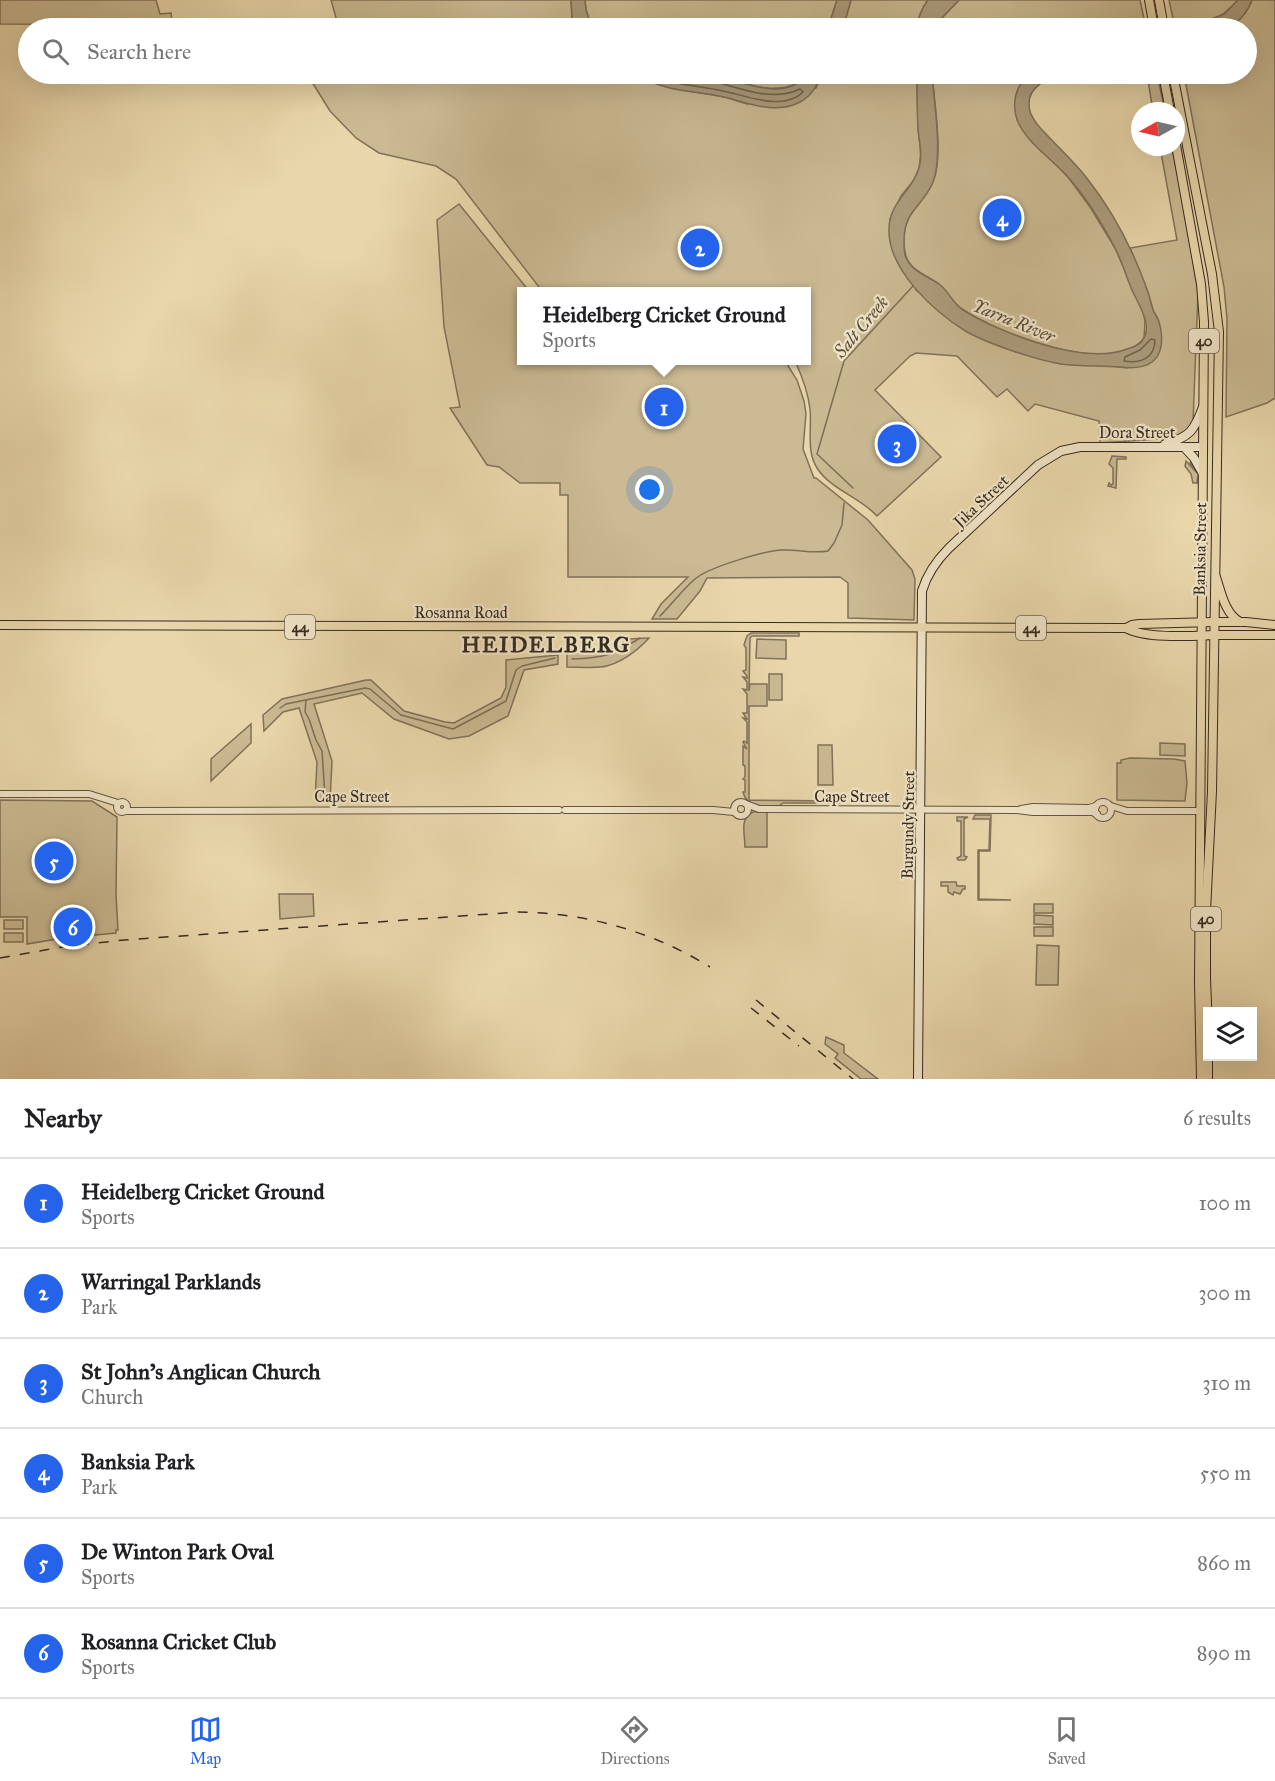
<!DOCTYPE html>
<style>
body{margin:0;font-family:"IM FELL Great Primer",serif;background:#f2f2f2;color:#202124}
.controls{position:absolute;right:18px;bottom:18px;display:grid;overflow:hidden;border-radius:0px;box-shadow:0 6px 24px #0002}
.controls button{width:54px;height:54px;display:grid;place-items:center;padding:0;border:0;border-bottom:2px solid #e0e0e0;background:#fff;color:#202124;font:30px sans-serif}
.compass{position:absolute;left:1131px;top:102px;width:54px;height:54px;border-radius:50%;background:#fff;box-shadow:0 6px 24px #0002;rotate:262deg}
.you{position:absolute;left:650px;top:490px;width:21px;height:21px;margin:-15px;border:4px solid #fff;border-radius:50%;background:#1a73e8;box-shadow:0 0 0 9px #1a73e833}
.badge{display:grid;place-items:center;width:39px;height:39px;border-radius:50%;background:#2563eb;color:#fff;font-size:20px;font-weight:700}
.pin{position:absolute;translate:-50% -50%;border:3px solid #fff;box-shadow:0 2px 6px #0006}
.popup{position:absolute;left:517px;top:287px;width:294px;height:78px;box-sizing:border-box;display:grid;place-content:center;border-radius:0px;background:#fff;filter:drop-shadow(0 2px 4px #0005);font-size:20px;white-space:nowrap;color:#757577}
.popup b{font-size:22px;color:#202124}
.popup::after{content:'';position:absolute;left:50%;top:100%;margin-left:-12px;border:12px solid transparent;border-top-color:#fff}
.list{margin:0;padding:0;list-style:none}
h2{display:flex;justify-content:space-between;align-items:center;height:78px;margin:0;padding:0 24px;font-size:26px}
h2 small{font-size:20px;font-weight:400;color:#757577}
.list li{display:grid;grid-template-columns:39px 1fr auto;gap:18px;align-items:center;box-sizing:border-box;height:90px;padding:0 24px;border-top:2px solid #e0e0e0}
.list b{display:block;font-size:22px;white-space:nowrap}
.list p{margin:0;font-size:20px;white-space:nowrap;color:#757577}
.list em{font-size:20px;font-style:normal;color:#757577}
.icon{flex:none;width:33px;height:33px;fill:none;stroke:currentColor;stroke-width:2;stroke-linecap:round;stroke-linejoin:round}
.map{position:relative;flex:none;width:1275px;height:1079px;overflow:hidden}
.search{position:absolute;background:#fff;box-shadow:0 6px 24px #0002;left:18px;right:18px;top:18px;height:66px;display:flex;align-items:center;gap:15px;box-sizing:border-box;padding:0 21px;border-radius:33px;color:#757577;font-size:22px}
.sheet{height:618px;background:#fff}
nav{display:flex;justify-content:space-around;align-items:center;box-sizing:border-box;height:84px;border-top:2px solid #e0e0e0;background:#fff;font-size:16px;color:#757577}
nav a{display:grid;justify-items:center;gap:3px}
nav .on{color:#2563eb}
.map>svg:first-child{display:block}
.green{fill:#cbba93;stroke:#80725a;stroke-width:1.5}
.water{fill:#ac9c7c;stroke:#7d6e57;stroke-width:1.5}
.lines{fill:none;stroke-linecap:round;stroke-linejoin:round}
.shore{stroke:#71634e;stroke-width:1.5}
.stream{stroke:#7d6e57;stroke-width:1.5}
.tertiary-casing{stroke:#635543;stroke-width:8}
.secondary-casing{stroke:#362a20;stroke-width:10}
.primary-casing{stroke:#362a20;stroke-width:10}
.trunk-casing{stroke:#362a20;stroke-width:10}
.tertiary{stroke:#f1e5c8;stroke-width:6}
.secondary{stroke:#f1e5c8;stroke-width:8}
.primary{stroke:#e9d7ab;stroke-width:8}
.trunk{stroke:#e9d7ab;stroke-width:8}
.rail{stroke:#362a20;stroke-width:1.5;stroke-dasharray:10 10;stroke-linecap:butt}
.labels{text-anchor:middle;dominant-baseline:central;stroke-width:4.5;stroke-linejoin:round;paint-order:stroke}
.shield{fill:#f1e5c8;stroke:#6e6252;stroke-width:1.5}
.shield-label{font-size:15px;font-weight:bold;fill:#362a20}
.street-label{font-size:16px;fill:#362a20;stroke:#f1e5c8}
.water-label{font-size:18px;font-style:italic;fill:#594c3c;stroke:#f1e5c8}
.district-label{font-size:22px;font-weight:bold;letter-spacing:1.5px;fill:#362a20;stroke:#f1e5c8}
</style>
<div class="map">
<svg width="1275" height="1079" viewBox="0 0 1275 1079">
<rect width="100%" height="100%" fill="#e9d7ab"/>
<filter id="stains"><feTurbulence type="fractalNoise" baseFrequency=".00333" numOctaves="4"/><feColorMatrix values="0 0 0 0 .2 0 0 0 0 .09 0 0 0 0 .02 0 0 0 .5 -.17"/></filter>
<radialGradient id="worn" r=".72"><stop offset=".6" stop-color="#630" stop-opacity="0"/><stop offset="1" stop-color="#630" stop-opacity=".3"/></radialGradient>
<g class="green">
<path d="M0,0H156L160,14L171,13L172,21L222,20V25L0,24Z"/>
<path d="M331,0H571L572,17L575,28H272V25H338Z"/>
<path d="M585,0H837L828,28H592L586,10Z"/>
<path d="M851,0H928C921,9 919,17 917,28H843Z"/>
<path d="M959,0H1140L1146,28H935L940,20Z"/>
<path d="M1169,0H1238C1222,19 1200,29 1175,28Z"/>
<path d="M1252,0H1275V398L1267,403L1226,417L1227,319L1224,287L1184,74H1246V28H1227C1240,20 1247,14 1252,0Z"/>
<path d="M307,74H626L671,88L725,97L747,104L816,88L822,74H917L918,129L921,154L919,168L914,180L901,196L890,219L916,290L966,331L1019,353L1061,364L1103,365L1127,368L1159,322L1153,310L1148,293L1130,248L1177,240L1160,147H1172L1188,229L1198,293L1193,422L1188,431L1175,438L1100,443L1099,421L1035,404L1028,411L1007,389L997,397L957,356L916,353L910,356L875,390L941,457L877,516C860,497 831,490 817,468C806,451 812,428 810,409C808,392 802,376 795,361L807,360V292L542,291L456,179L436,166L379,153L356,138L330,111Z"/>
<path d="M706,74H807C786,103 734,80 706,74Z"/>
<path d="M932,74H1030L1027,76L1016,95V114L1017,120L1033,141L1068,177L1090,207L1115,248L1143,312L1145,321L1144,338C1114,379 994,332 961,308C952,302 948,292 940,285C928,275 911,272 906,256C904,250 904,244 904,238C904,212 924,204 933,182C944,156 934,102 932,74Z"/>
<path d="M1147,74H1157L1165,111H1153Z"/>
<path d="M459,204L529,291L522,292V360L785,361L797,380L804,401L806,414L803,449L814,478H816L868,520L912,570L915,579L914,620L848,618V583L840,577L707,578L700,591L677,619H652L661,604L688,577H568V495H560V483H520L499,467L487,465L450,408L460,407L444,327L437,220Z"/>
<path d="M1112,456L1126,457V459H1117L1116,488L1108,486L1109,483L1111,485L1113,484V468L1109,464Z"/>
<path d="M1193,459L1199,471V492L1198,475L1197,483H1193L1191,474L1185,466L1186,461L1197,473L1190,463Z"/>
<path d="M751,633H799V636H752L750,638L749,691L750,684H767V706H749V800L839,801V803H783L779,806C765,806 747,809 743,792H745V780L743,779L745,777V766L743,765V746L747,749L743,742L744,741L747,743V722L743,718L747,719L743,713H747V694L743,689L747,690V682L743,677L747,678V676L743,671L746,670V648L744,645L747,636Z"/>
<path d="M649,638C637,651 619,665 601,667C590,668 578,667 567,667V652H607L628,639Z"/>
<path d="M757,639L786,640V659L756,658Z"/>
<path d="M558,655V664L524,670L508,716L469,736L449,739L394,719L362,693L314,704L332,761L330,801L315,800L317,762L299,708L283,712L264,731L263,715L282,699L366,680H371L404,711L445,722L454,723L501,698L506,687V660Z"/>
<rect x="769" y="674" width="13" height="26"/>
<path d="M251,724V743L211,781V759Z"/>
<path d="M1160,743L1185,744V756L1160,755Z"/>
<path d="M818,745H832L833,785H818Z"/>
<path d="M1130,758L1174,759L1185,761L1187,783L1185,801L1117,800V763H1121V760Z"/>
<path d="M0,800L92,801L117,817L116,895L118,930H116V933L63,938L27,944V917H0Z"/>
<path d="M753,812H767V847H745C745,834 739,818 753,812Z"/>
<path d="M975,815H991L990,851H979V899L1011,900H978V850H989L990,819H973Z"/>
<path d="M957,817H968L964,819V856L967,857L965,860H958L957,858L961,856V821H957Z"/>
<path d="M941,882H956L957,886H965V889H963L960,894L954,892L953,895L948,892V886H941Z"/>
<path d="M279,894H313L314,916L280,919Z"/>
<rect x="1034" y="904" width="19" height="9"/>
<path d="M1034,915L1053,916V925L1034,924Z"/>
<rect x="4" y="920" width="19" height="9"/>
<rect x="1034" y="927" width="19" height="9"/>
<rect x="4" y="933" width="19" height="9"/>
<path d="M1037,945L1059,946L1058,985H1036Z"/>
<path d="M826,1037L844,1045V1053L878,1079H861L835,1058L838,1054L825,1044Z"/>
</g>
<g class="water">
<path d="M571,0H585L586,10L592,28H575L572,17Z"/>
<path d="M837,0H851L843,28H828Z"/>
<path d="M928,0H959L940,20L935,28H917C918,17 921,9 928,0Z"/>
<path d="M1238,0H1252C1238,33 1221,29 1190,28L1224,14Z"/>
<path d="M626,74C650,73 682,71 706,74C735,77 784,106 807,74H822C817,85 812,96 800,102C776,115 748,103 724,97C706,93 687,92 670,88C655,84 640,78 626,74Z"/>
<path d="M917,74H932C934,101 943,157 933,182C923,207 904,209 904,241C904,246 904,250 905,255C910,271 926,275 939,284C949,291 952,303 963,310C1000,333 1084,366 1127,349C1132,347 1139,346 1142,341C1154,326 1138,304 1132,290C1126,276 1122,261 1115,248C1102,223 1086,197 1067,176C1052,159 1028,144 1018,122C1011,105 1015,85 1030,74H1059C1047,79 1029,87 1029,103C1029,107 1030,113 1032,116C1035,123 1041,129 1046,134C1059,148 1074,162 1086,177C1113,211 1134,252 1148,292C1150,298 1151,304 1153,310C1155,314 1158,318 1159,322C1162,331 1163,344 1159,353C1153,368 1134,369 1120,367C1101,365 1081,367 1061,364C1036,360 989,344 967,332C934,312 887,269 889,228C890,201 912,192 919,168C923,155 919,141 918,128C917,110 917,92 917,74Z"/>
</g>
<g class="lines">
<g class="shore">
<path d="M645,74C654,76 663,80 672,82C689,86 706,87 723,91C745,95 783,112 803,92L800,89C773,102 743,89 716,82L712,79L711,74"/>
<path d="M1151,339L1155,340C1155,358 1140,364 1124,361L1125,357L1140,350Z"/>
</g>
<g class="stream">
<path d="M853,488L817,454L844,361L913,286"/>
<path d="M660,616C672,604 682,590 695,579C709,567 764,551 782,550C797,549 812,554 828,551L834,543L842,525L844,503"/>
<path d="M572,659C604,658 613,655 640,638"/>
<path d="M306,700L305,712L309,719L316,740L322,751L325,796"/>
<path d="M280,708L286,704L365,688L370,689L401,715L453,729L506,701L516,670L522,666L555,658"/>
</g>
<g class="tertiary-casing">
<g id="tertiary">
<path d="M0,794H89L118,803"/>
<circle cx="122" cy="807" r="5"/>
<circle cx="741" cy="809" r="7"/>
<circle cx="1103" cy="810" r="8"/>
<path d="M746,804L759,809L1017,810L1033,812H1092L1097,814"/>
<path d="M1111,806L1127,811H1200"/>
<path d="M1021,809L1033,807L1089,808L1096,806"/>
<path d="M565,810H713L734,812"/>
<path d="M125,811L559,810"/>
</g>
</g>
<g class="secondary-casing">
<g id="secondary">
<path d="M1165,444C1190,437 1194,431 1203,407"/>
<path d="M1184,447L1194,458L1202,472"/>
<path d="M918,1079L922,591C927,574 936,561 949,548L1038,465L1061,451L1080,447H1203"/>
</g>
</g>
<g class="primary-casing">
<g id="primary">
<path d="M1216,577C1221,592 1225,614 1240,622"/>
<path d="M1214,622H1246L1275,625"/>
<path d="M1214,635H1275"/>
</g>
</g>
<g class="trunk-casing">
<g id="trunk">
<path d="M1149,0L1154,28"/>
<path d="M1159,0L1164,28"/>
<path d="M1163,74L1170,111"/>
<path d="M1173,74L1212,274L1219,332L1212,791L1206,911V978L1208,1029"/>
<path d="M1176,145L1201,284L1204,322L1199,983L1201,1079"/>
<path d="M0,625L1126,628C1146,639 1191,636 1214,635"/>
<path d="M1126,628L1132,625L1139,624L1214,622"/>
<path d="M1208,1079V1056"/>
</g>
</g>
<use href="#tertiary" class="tertiary"/>
<use href="#secondary" class="secondary"/>
<use href="#primary" class="primary"/>
<use href="#trunk" class="trunk"/>
<g class="rail">
<path d="M0,958L68,946L124,940L518,912C586,913 652,931 710,967"/>
<path d="M756,1000L853,1079"/>
<path d="M751,1008L799,1046"/>
</g>
</g>
<g class="labels">
<g class="shield">
<rect x="1189" y="329" width="30" height="24" rx="4.5"/>
<rect x="285" y="615" width="30" height="24" rx="4.5"/>
<rect x="1016" y="616" width="30" height="24" rx="4.5"/>
<rect x="1191" y="907" width="30" height="24" rx="4.5"/>
</g>
<g class="shield-label">
<text x="1204" y="341">40</text>
<text x="300" y="627">44</text>
<text x="1031" y="628">44</text>
<text x="1206" y="919">40</text>
</g>
<g class="street-label">
<text x="1137" y="432">Dora Street</text>
<text transform="translate(981 501) rotate(-43)">Jika Street</text>
<text transform="translate(1200 549) rotate(-89)">Banksia Street</text>
<text x="461" y="612">Rosanna Road</text>
<text x="352" y="796">Cape Street</text>
<text x="852" y="796">Cape Street</text>
<text transform="translate(908 825) rotate(-89)">Burgundy Street</text>
</g>
<g class="water-label">
<text transform="translate(1014 321) rotate(22)">Yarra River</text>
<text transform="translate(861 327) rotate(-50)">Salt Creek</text>
</g>
<g class="district-label">
<text x="546" y="644">HEIDELBERG</text>
</g>
</g>
<rect width="100%" height="100%" filter="url(#stains)"/>
<rect width="100%" height="100%" fill="url(#worn)"/>
</svg>
<div class="controls">
<button><svg class="icon" aria-label="layers" viewBox="0 0 24 24"><path d="M12 4l9 5-9 5-9-5zM3 14l9 5 9-5"/></svg></button>
</div>
<svg class="compass" viewBox="-18 -18 36 36"><path d="M0-13l5 13h-10z" fill="#e53935"/><path d="M0 13l5-13h-10z" fill="#757577"/></svg>
<div class="you"></div>
<div class="pin badge" style="left:664px;top:407px">1</div>
<div class="popup"><b>Heidelberg Cricket Ground</b>Sports</div>
<div class="pin badge" style="left:700px;top:248px">2</div>
<div class="pin badge" style="left:897px;top:444px">3</div>
<div class="pin badge" style="left:1002px;top:218px">4</div>
<div class="pin badge" style="left:54px;top:861px">5</div>
<div class="pin badge" style="left:73px;top:927px">6</div>
<div class="search"><svg class="icon" aria-label="search" viewBox="0 0 24 24"><circle cx="10" cy="10" r="6"/><path d="M15 15l6 6"/></svg>Search here</div>
</div>
<section class="sheet">
<h2>Nearby<small>6 results</small></h2>
<ul class="list">
<li><span class="badge">1</span><div><b>Heidelberg Cricket Ground</b><p>Sports</p></div><em>100 m</em></li>
<li><span class="badge">2</span><div><b>Warringal Parklands</b><p>Park</p></div><em>300 m</em></li>
<li><span class="badge">3</span><div><b>St John's Anglican Church</b><p>Church</p></div><em>310 m</em></li>
<li><span class="badge">4</span><div><b>Banksia Park</b><p>Park</p></div><em>550 m</em></li>
<li><span class="badge">5</span><div><b>De Winton Park Oval</b><p>Sports</p></div><em>860 m</em></li>
<li><span class="badge">6</span><div><b>Rosanna Cricket Club</b><p>Sports</p></div><em>890 m</em></li>
</ul>
</section>
<nav>
<a class="on"><svg class="icon" aria-label="map" viewBox="0 0 24 24"><path d="M3 6l6-2 6 2 6-2v14l-6 2-6-2-6 2zM9 4v14M15 6v14"/></svg>Map</a>
<a><svg class="icon" aria-label="directions" viewBox="0 0 24 24"><path d="M12 3l9 9-9 9-9-9zM9 14v-3h6M13 9l2 2-2 2"/></svg>Directions</a>
<a><svg class="icon" aria-label="saved" viewBox="0 0 24 24"><path d="M7 4h10v16l-5-4-5 4z"/></svg>Saved</a>
</nav>
